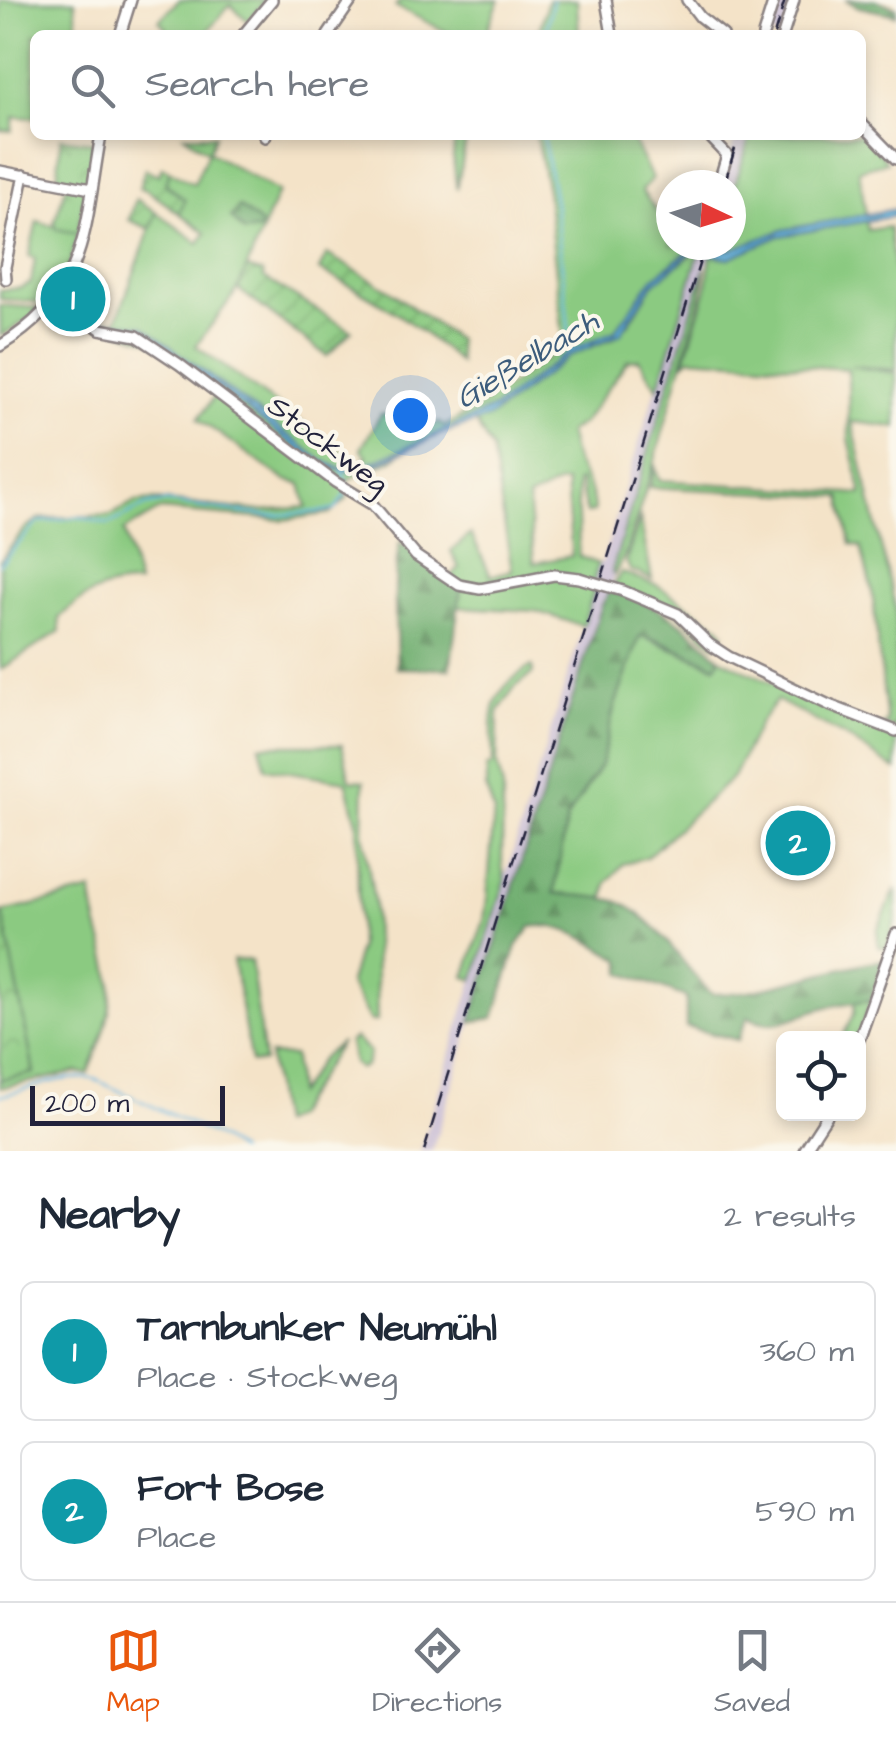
<!DOCTYPE html>
<meta charset="utf-8">
<style>
body{margin:0;font-family:"Architects Daughter",sans-serif;background:#f6f6f7;color:#1f2937}
.controls{position:absolute;right:30px;bottom:30px;display:grid;overflow:hidden;border-radius:15px;box-shadow:0 5px 15px #0003}
.controls button{width:90px;height:90px;display:grid;place-items:center;padding:0;border:0;border-bottom:2px solid #e0e1e3;background:#fff;color:#1f2937;font:50px sans-serif}
.compass{position:absolute;left:656px;top:170px;width:90px;height:90px;border-radius:50%;background:#fff;box-shadow:0 5px 15px #0003;rotate:94deg}
.scale{position:absolute;left:30px;bottom:25px;width:195px;box-sizing:border-box;padding-left:10px;border:5px solid #22223b;border-top:0;font-size:28px;line-height:35px;white-space:nowrap;color:#22223b;-webkit-text-stroke:8px #fbf7ec;paint-order:stroke}
.you{position:absolute;left:410px;top:415px;width:35px;height:35px;margin:-25px;border:8px solid #fff;border-radius:50%;background:#1a73e8;box-shadow:0 0 0 15px #1a73e833}
.badge{display:grid;place-items:center;width:65px;height:65px;border-radius:50%;background:#ea580c;color:#fff;font-size:32px;font-weight:700}
.pin{position:absolute;translate:-50% -50%;border:5px solid #fff;box-shadow:0 2px 10px #0006}
.list{margin:0;padding:0;list-style:none}
h2{display:flex;justify-content:space-between;align-items:center;height:130px;margin:0;padding:0 40px;font-size:42px}
h2 small{font-size:32px;font-weight:400;color:#747a83}
.list li{display:grid;grid-template-columns:65px 1fr auto;gap:30px;align-items:center;box-sizing:border-box;height:140px;margin:0 20px 20px;padding:0 20px;border:2px solid #e0e1e3;border-radius:15px}
.list b{display:block;font-size:38px;white-space:nowrap}
.list p{margin:0;font-size:32px;white-space:nowrap;color:#747a83}
.list em{font-size:32px;font-style:normal;color:#747a83}
.icon{flex:none;width:55px;height:55px;fill:none;stroke:currentColor;stroke-width:2;stroke-linecap:round;stroke-linejoin:round}
.map{position:relative;flex:none;width:896px;height:1151px;overflow:hidden}
.search{position:absolute;background:#fff;box-shadow:0 5px 15px #0003;left:30px;right:30px;top:30px;height:110px;display:flex;align-items:center;gap:25px;box-sizing:border-box;padding:0 35px;border-radius:15px;color:#747a83;font-size:38px}
.sheet{height:450px;background:#fff}
nav{display:flex;justify-content:space-around;align-items:center;box-sizing:border-box;height:140px;border-top:2px solid #e0e1e3;background:#fff;font-size:28px;color:#747a83}
nav a{display:grid;justify-items:center;gap:5px}
nav .on{color:#ea580c}
.map>svg:first-child{display:block}
.railway{fill:#cbbfd5}
.grass{fill:#8bca81;stroke:#56765e;stroke-width:2.5;fill-rule:evenodd}
.forest{fill:url(#forest-firs);stroke:#496855;stroke-width:2.5}
.park{fill:url(#park-crowns);stroke:#56765e;stroke-width:2.5}
.garden{fill:url(#garden-furrows);stroke:#56765e;stroke-width:2.5}
.water{fill:url(#water-waves);stroke:#436a8c;stroke-width:2.5}
.lines{fill:none;stroke-linecap:round;stroke-linejoin:round}
.stream{stroke:#64b3de;stroke-width:2.5}
.minor-casing{stroke:#8b8282;stroke-width:14}
.minor{stroke:#fff;stroke-width:9}
.rail{stroke:#22223b;stroke-width:2.5;stroke-dasharray:15 8;stroke-linecap:butt}
.minor-bridge-casing{stroke:#8b8282;stroke-width:14;stroke-linecap:butt}
.minor-bridge{stroke:#fff;stroke-width:9}
.labels{text-anchor:middle;dominant-baseline:central;stroke-width:8;stroke-linejoin:round;paint-order:stroke}
.street-label{font-size:30px;fill:#22223b;stroke:#fbf7ec}
.water-label{font-size:32px;font-style:italic;fill:#3c5c7c;stroke:#fbf7ec}
</style>
<div class="map">
<svg width="896" height="1151" viewBox="0 0 896 1151">
<defs>
<pattern id="forest-firs" width="22" height="20" patternUnits="userSpaceOnUse" patternTransform="scale(2.5)"><rect width="22" height="20" fill="#70ae6f"/><path d="M5 1l3.5 6h-7zM16 11l3.5 6h-7z" fill="#5c8d5c"/></pattern>
<pattern id="park-crowns" width="20" height="18" patternUnits="userSpaceOnUse" patternTransform="scale(2.5)"><rect width="20" height="18" fill="#8bca81"/><path d="M2 6a3 3 0 1 1 6 0M12 15a3 3 0 1 1 6 0" fill="none" stroke="#78ad70"/></pattern>
<pattern id="garden-furrows" width="10" height="10" patternUnits="userSpaceOnUse" patternTransform="scale(2.5)"><rect width="10" height="10" fill="#8bca81"/><path d="M-1 1l2-2M0 10L10 0M9 11l2-2" fill="none" stroke="#78ad70"/></pattern>
<pattern id="water-waves" width="16" height="10" patternUnits="userSpaceOnUse" patternTransform="scale(2.5)"><rect width="16" height="10" fill="#64b3de"/><path d="M0 5q4-4 8 0t8 0" fill="none" stroke="#5291b5"/></pattern>
</defs>
<rect width="100%" height="100%" fill="#fbf7ec"/>
<filter id="ink" filterUnits="userSpaceOnUse"><feTurbulence type="fractalNoise" baseFrequency=".01" numOctaves="2"/><feDisplacementMap in="SourceGraphic" scale="20" xChannelSelector="R" yChannelSelector="G"/><feConvolveMatrix kernelMatrix="1 2 1 2 8 2 1 2 1" color-interpolation-filters="sRGB"/></filter>
<filter id="wash" filterUnits="userSpaceOnUse"><feTurbulence type="fractalNoise" baseFrequency=".0048" numOctaves="4" result="noise"/><feDisplacementMap in="SourceGraphic" scale="40" xChannelSelector="R" yChannelSelector="G"/><feGaussianBlur stdDeviation="2.25" result="paint"/><feColorMatrix in="noise" values="0 0 0 0 0 0 0 0 0 0 0 0 0 0 0 0 0 1.4 0 .05"/><feComposite in="paint" operator="in"/></filter>
<g filter="url(#wash)">
<rect width="100%" height="100%" fill="#f4e3c8"/>
<g class="railway">
<path d="M778,0H794L783,35H767Z"/>
<path d="M736,135H750L731,190V185H720Z"/>
<path d="M701,245H713L612,571L614,576L608,599L601,605L432,1151H420L594,591L592,588L598,564L602,562Z"/>
</g>
<g class="grass">
<path d="M0,0H75L77,25L69,26V35H35V118L14,117L12,131L0,130Z"/>
<path d="M179,0H266L248,21L230,5L204,35H167L169,32L159,20Z"/>
<path d="M401,0H499L486,35H453L395,6Z"/>
<path d="M548,0H577L579,35H538Z"/>
<path d="M861,126L887,162L859,170L866,215L783,230L737,248L714,251L715,245H731V196L751,135H861Z"/>
<path d="M184,135H215L209,152L278,192L238,289L196,346L357,463L368,457L361,449L381,414L417,415L432,426L439,422L444,426L484,404L564,346L547,190L536,135H630L652,178L642,191L671,231V245H701L700,248L690,249L653,278L615,331L571,350L494,408L375,461L340,468L321,460L143,326L106,320H117L156,212L199,243L206,233L179,213L185,200L165,183L170,171L194,184L208,152Z"/>
<path d="M455,135H467L457,189L453,158Z"/>
<path d="M37,221L78,233L69,267L45,303L0,299V290L20,288L31,283L35,259L29,256Z"/>
<path d="M866,221L868,230L889,227L896,283V370L851,366L896,373V427L852,422L896,610V729L883,725L887,722L872,591L861,547L851,544L841,497L650,487L655,466L659,480L862,494L849,438L848,369L690,358L684,363L706,291L711,255L729,258L779,236Z"/>
<path d="M696,251L699,253L658,388L639,359L628,360L583,423L568,432C571,442 572,455 577,465C586,484 593,488 594,512L586,513L580,481L577,482L579,556L598,564L592,588L594,591L583,626L535,611L458,607L461,588L448,581L459,568L451,551L471,534L491,576L512,570L492,450L475,422L496,413L571,355L614,338L630,322L653,284ZM566,483L572,556L534,563L528,499L557,484Z"/>
<path d="M705,267L702,293L654,463L625,555L614,575L612,571Z"/>
<path d="M0,305L40,308L32,317L1,336Z"/>
<path d="M104,324L142,331L327,469L353,471L399,454L393,460L349,479L346,484L347,499L331,513L282,520L160,510L124,531L138,584C104,584 83,595 59,618L60,631L0,670V561L25,529L39,519L110,515L136,502L153,500L261,511L307,507L301,484L285,480L198,419L218,392L153,342L103,326Z"/>
<path d="M640,518L652,579L630,570L626,561Z"/>
<path d="M621,572L657,585L720,627L724,633L722,643L715,645L668,604L613,586Z"/>
<path d="M640,635L715,666L720,658L834,712L896,735V770L848,738L777,700L760,722L733,777L647,857L623,864L607,883L604,900L554,894L567,818L601,765L614,708Z"/>
<path d="M532,666L533,673L514,688L498,712L497,763L503,789L502,864L505,882L474,980L465,977L484,921L487,899L494,812L486,788L487,767L493,765C492,717 484,693 532,666Z"/>
<path d="M260,745H342L350,780L364,781L363,832L374,901L377,1021H370L349,983L359,947L357,822L346,781L266,768Z"/>
<path d="M896,888V920L886,948L879,947L877,931Z"/>
<path d="M92,891C93,921 106,946 110,975C116,1007 100,1045 88,1074L77,1072L0,1088V1080L34,1073L3,912Z"/>
<path d="M233,960H251L264,1062L251,1063Z"/>
<path d="M871,1000L857,1038H842L854,1014L855,1002Z"/>
<path d="M355,1038L370,1052L366,1066L360,1069L353,1063L349,1042Z"/>
<path d="M341,1042L293,1117L280,1124L269,1055L294,1056L297,1094L322,1058Z"/>
</g>
<g class="forest">
<path d="M845,0H874L896,7V15L859,7Z"/>
<path d="M239,207L261,224L259,230L244,232L231,217Z"/>
<path d="M400,542L461,588L450,669L397,668C397,626 391,583 400,542Z"/>
<path d="M610,591C666,608 678,618 720,658L716,666L661,641L640,636L614,708L601,765L567,818L554,893C572,896 609,896 624,904C662,924 682,966 712,994C770,994 825,968 883,960L871,1000C855,1002 839,1004 824,1008C793,1015 780,1032 748,1017L738,1040L686,1027V997L622,973V961C596,945 563,921 531,927L517,946L494,1018L471,1022L602,605Z"/>
</g>
<g class="park">
<path d="M61,138L94,142L78,233L56,229L54,223L67,183L57,181Z"/>
<path d="M3,912L34,1073L0,1080V913Z"/>
</g>
<g class="garden">
<path d="M162,167L170,171L165,184L185,200L179,213L147,190L139,188L145,169L159,175Z"/>
<path d="M136,199L156,212L150,229L129,220Z"/>
<path d="M327,254L389,290L457,340L459,362C412,321 375,297 319,270Z"/>
<path d="M247,268L263,273L264,278L352,331L327,356L238,289Z"/>
</g>
<path class="water" d="M896,209V216L779,236L729,258L696,251L690,254L653,284L620,334L571,355L490,417L440,435L372,466L345,472L321,466L142,331L106,325L77,309V306L110,322L143,326L321,460L340,468L375,461L494,408L571,350L615,331L653,278L694,247L730,250L783,230Z"/>
<g class="lines">
<g class="stream">
<path d="M545,35L553,0"/>
<path d="M543,135L555,204L571,350"/>
<path d="M342,471L346,483"/>
<path d="M0,564L38,522L79,517L109,524L147,505L165,502L269,516L335,510L346,493"/>
<path d="M0,1096C33,1089 60,1074 94,1079L212,1134L239,1151"/>
</g>
</g>
</g>
<g filter="url(#ink)">
<g class="lines">
<g class="minor-casing">
<g id="minor">
<path d="M606,0L612,35"/>
<path d="M687,0L700,17L723,35"/>
<path d="M120,35L131,0"/>
<path d="M243,35L272,0"/>
<path d="M328,35L352,0"/>
<path d="M763,35L774,0"/>
<path d="M783,35L794,0"/>
<path d="M861,123L896,159"/>
<path d="M708,135L727,155L718,185"/>
<path d="M265,137L266,135"/>
<path d="M0,171L91,189"/>
<path d="M6,279L5,267L24,175"/>
<path d="M58,298L100,329L137,336L179,364L335,482L373,505L416,556L459,585L480,589L554,575L579,578"/>
<path d="M0,346C90,291 84,228 101,135"/>
<path d="M623,591L678,614L709,644L729,657L829,705L896,731"/>
<path d="M858,1043L896,934"/>
<path d="M804,1151L828,1114"/>
</g>
</g>
<use href="#minor" class="minor"/>
<g class="rail">
<path d="M774,35L785,0"/>
<path d="M724,185L739,135"/>
<path d="M424,1151L705,245"/>
</g>
<g class="minor-bridge-casing">
<path id="minor-bridge" d="M579,578L623,591"/>
</g>
<use href="#minor-bridge" class="minor-bridge"/>
</g>
</g>
<g class="labels">
<g class="street-label">
<text transform="translate(328 445) rotate(37)">Stockweg</text>
</g>
<g class="water-label">
<text transform="translate(527 360) rotate(-31)">Gießelbach</text>
</g>
</g>
</svg>
<div class="controls">
<button><svg class="icon" aria-label="locate" viewBox="0 0 24 24"><circle cx="12" cy="12" r="6"/><path d="M12 2v4M12 18v4M2 12h4M18 12h4"/></svg></button>
</div>
<svg class="compass" viewBox="-18 -18 36 36"><path d="M0-13l5 13h-10z" fill="#e53935"/><path d="M0 13l5-13h-10z" fill="#747a83"/></svg>
<div class="scale">200 m</div>
<div class="you"></div>
<div class="pin badge" style="left:73px;top:299px;background:#0f9aa8">1</div>
<div class="pin badge" style="left:798px;top:843px;background:#0f9aa8">2</div>
<div class="search"><svg class="icon" aria-label="search" viewBox="0 0 24 24"><circle cx="10" cy="10" r="6"/><path d="M15 15l6 6"/></svg>Search here</div>
</div>
<section class="sheet">
<h2>Nearby<small>2 results</small></h2>
<ul class="list">
<li><span class="badge" style="background:#0f9aa8">1</span><div><b>Tarnbunker Neumühl</b><p>Place · Stockweg</p></div><em>360 m</em></li>
<li><span class="badge" style="background:#0f9aa8">2</span><div><b>Fort Bose</b><p>Place</p></div><em>590 m</em></li>
</ul>
</section>
<nav>
<a class="on"><svg class="icon" aria-label="map" viewBox="0 0 24 24"><path d="M3 6l6-2 6 2 6-2v14l-6 2-6-2-6 2zM9 4v14M15 6v14"/></svg>Map</a>
<a><svg class="icon" aria-label="directions" viewBox="0 0 24 24"><path d="M12 3l9 9-9 9-9-9zM9 14v-3h6M13 9l2 2-2 2"/></svg>Directions</a>
<a><svg class="icon" aria-label="saved" viewBox="0 0 24 24"><path d="M7 4h10v16l-5-4-5 4z"/></svg>Saved</a>
</nav>
